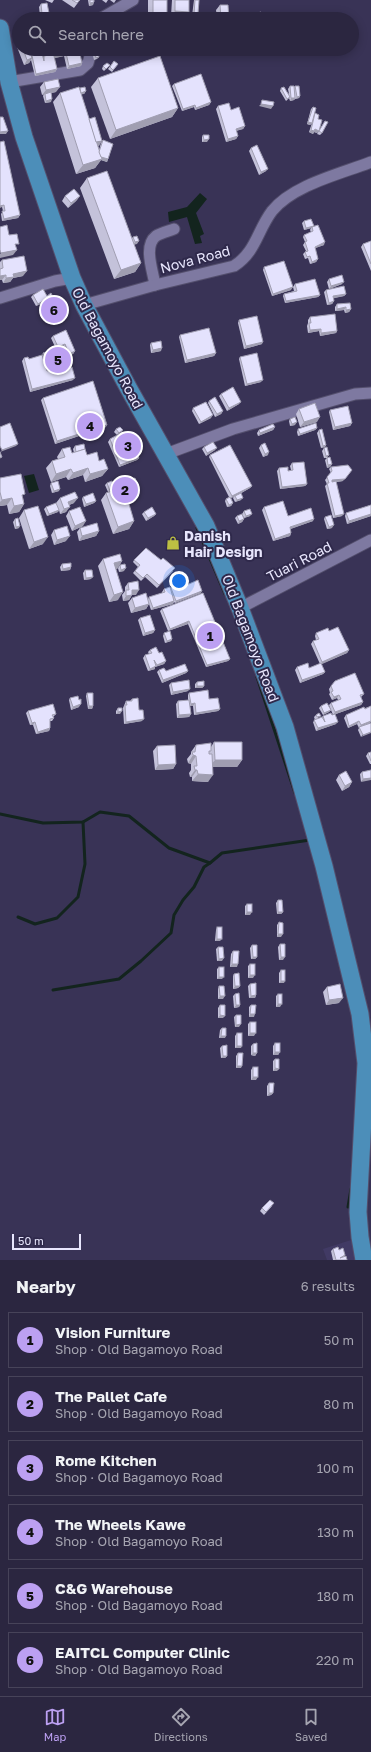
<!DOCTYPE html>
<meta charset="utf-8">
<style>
body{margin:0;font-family:"Golos Text",sans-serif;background:#332e47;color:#f1f3f6}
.scale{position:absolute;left:12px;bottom:10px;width:69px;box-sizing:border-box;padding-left:4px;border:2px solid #e8e6fd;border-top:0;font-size:11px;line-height:14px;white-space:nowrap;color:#e8e6fd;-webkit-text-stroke:3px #2f294b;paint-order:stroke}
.you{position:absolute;left:179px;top:581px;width:14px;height:14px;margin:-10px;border:3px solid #fff;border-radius:50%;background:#1a73e8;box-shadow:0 0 0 6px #1a73e833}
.badge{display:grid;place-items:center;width:26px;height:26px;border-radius:50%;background:#bca0f2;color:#111;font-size:13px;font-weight:700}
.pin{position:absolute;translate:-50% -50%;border:2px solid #fff;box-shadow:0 1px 4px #0006}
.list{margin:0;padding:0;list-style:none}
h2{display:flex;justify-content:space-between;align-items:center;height:52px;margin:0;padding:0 16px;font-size:17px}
h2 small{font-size:13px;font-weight:400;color:#a6a5b1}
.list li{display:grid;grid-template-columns:26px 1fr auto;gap:12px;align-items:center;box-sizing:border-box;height:56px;margin:0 8px 8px;padding:0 8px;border:1px solid #474359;border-radius:0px}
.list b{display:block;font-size:15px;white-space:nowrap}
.list p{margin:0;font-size:13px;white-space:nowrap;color:#a6a5b1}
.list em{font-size:13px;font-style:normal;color:#a6a5b1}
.icon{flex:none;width:22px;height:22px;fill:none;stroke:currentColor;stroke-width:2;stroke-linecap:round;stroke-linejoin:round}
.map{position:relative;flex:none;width:371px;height:1260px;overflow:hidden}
.search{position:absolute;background:#2b2640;box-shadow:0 2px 10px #0003;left:12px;right:12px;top:12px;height:44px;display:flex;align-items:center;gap:10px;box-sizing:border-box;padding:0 14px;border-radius:22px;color:#a6a5b1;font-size:15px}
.sheet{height:436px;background:#2b2640}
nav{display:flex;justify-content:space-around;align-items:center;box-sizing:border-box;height:56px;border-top:1px solid #474359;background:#2b2640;font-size:11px;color:#a6a5b1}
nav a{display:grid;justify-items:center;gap:2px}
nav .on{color:#bca0f2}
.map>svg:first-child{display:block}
.built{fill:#413a64}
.water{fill:#13241e}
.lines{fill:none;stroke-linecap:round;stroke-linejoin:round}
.stream{stroke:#13241e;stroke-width:3}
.minor-casing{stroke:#544f6d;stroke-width:13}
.primary-casing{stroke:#544f6d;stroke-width:19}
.minor{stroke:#7e79a1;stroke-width:11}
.primary{stroke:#4c8eb9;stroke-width:17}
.wall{fill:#c4c2da}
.shaded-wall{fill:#a09eb1}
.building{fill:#e4e2fd;stroke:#a09eb1}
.labels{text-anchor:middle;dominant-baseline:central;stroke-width:4;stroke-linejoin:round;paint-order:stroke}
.street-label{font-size:14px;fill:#e8e6fd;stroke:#2f294b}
.poi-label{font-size:14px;font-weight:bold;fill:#e8e6fd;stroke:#2f294b;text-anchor:start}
</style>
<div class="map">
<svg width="371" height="1260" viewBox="0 0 371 1260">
<rect width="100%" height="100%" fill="#393356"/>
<path class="built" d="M351,1240L357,1260H327L323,1249Z"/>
<g class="water">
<path d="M200,193L207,199L196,213L204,234L200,236L202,243L195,244L187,217L169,222L168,212L187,207Z"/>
<path d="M34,474L39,490L29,493L24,476Z"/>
</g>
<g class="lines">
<g class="stream">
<path d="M197,528L225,594"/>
<path d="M257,677L295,793"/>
<path d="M0,814L43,823L83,822L100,812L129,816L169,848L210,863L222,853L310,840"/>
<path d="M18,917L35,924L57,918L78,897L85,864L83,822"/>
<path d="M53,990L119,979L141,961L171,933L174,915L183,900L194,887L204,867L210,863"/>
<path d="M348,1207L351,1189"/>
</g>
<g class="minor-casing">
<g id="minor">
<path d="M100,19L133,0"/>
<path d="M9,82L80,70L88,63L92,49"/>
<path d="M155,285C153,271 143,246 156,236C161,233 169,231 174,229"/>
<path d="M0,298L55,281L72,278"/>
<path d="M84,305L155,285L234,266C256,252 257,231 272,211C293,185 340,174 371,162"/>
<path d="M166,454L233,429L355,394L371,393"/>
<path d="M240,608L371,540"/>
</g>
</g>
<g class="primary-casing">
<path id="primary" d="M0,28L9,82L24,137L72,278L84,305L129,389L206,526L240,608L285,727L324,866L360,1014L366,1063L358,1212L360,1237L364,1260"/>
</g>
<use href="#minor" class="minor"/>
<use href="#primary" class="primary"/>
</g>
<g class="wall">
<path d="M45,0H54L52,3Z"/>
<path d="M62,0H80L74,8Z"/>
<path d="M88,0H94L93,5L89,6Z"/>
<path d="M102,0H108L106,3Z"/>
<path d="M110,0H116L114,3Z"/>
<rect x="148" y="0" width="19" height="19"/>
<path d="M172,0H189V12L186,16H175L176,19H168L171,16Z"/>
<path d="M194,0H199L197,16H192Z"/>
<path d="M41,4L47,15L40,16L39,7Z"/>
<path d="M220,5L229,19H217L216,10Z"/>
<path d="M254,14L262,19H254L253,17Z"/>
<path d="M19,44V49H41L43,57L44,56L46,55L45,49H79L82,63L81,66L67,69L64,56L54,58L57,69L55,72L35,76L31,60L29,63L24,65L17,47Z"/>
<path d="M120,49H127L123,53Z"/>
<path d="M95,53L99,57L97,59L94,60L93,56Z"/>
<path d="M114,61L118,64L112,72L108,69Z"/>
<path d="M110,65L104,71L102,69L103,66Z"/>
<path d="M98,78L178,108L172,117L110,139L91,87Z"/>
<path d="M44,82L56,92L51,93V102L45,103L43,96L44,94L42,95L40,87Z"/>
<path d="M174,84L211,102L209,105L195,110L194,107L182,111L172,86Z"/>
<path d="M290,86L294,87L295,86L300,96L299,98L295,99L294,100L290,101L289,98L286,101L280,91L281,88L289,94L288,89Z"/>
<path d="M80,88L86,91L84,94H81L89,119L99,146H98L99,150L101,143L103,140L108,159L107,162L101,160L95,168L76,174L53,102L60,93Z"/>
<path d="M218,106L231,110L245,126L243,129L236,131L238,136L236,139L226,142L216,109Z"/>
<path d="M313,107L314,115L315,113L318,119L319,131L317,133L314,132L313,134L309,132L312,123L310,125L307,124L311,109Z"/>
<path d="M325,121L322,133L320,135L317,134Z"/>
<path d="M203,135L207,142H202V137Z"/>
<path d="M0,142L20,215L18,218L2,221L1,214L3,211L2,207Z"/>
<path d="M251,148L266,171L259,175L249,151Z"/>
<path d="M87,178L132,238L133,237L137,244H134L141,263L135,272L114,279L80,188Z"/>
<path d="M65,196H80L76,201L68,208L62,201Z"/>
<path d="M304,221L312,227L324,245L315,248L318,259L316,262L310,264L308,258L305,259L303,254L306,251L303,245L305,242L303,237L304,235L311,232L310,230L311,228L304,230L302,223Z"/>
<path d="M371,241V271L361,247L363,244Z"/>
<path d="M209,254L219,256L217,258L208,261L207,257Z"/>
<path d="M2,260L23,276L13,278L10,282L3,283L2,280H0V262Z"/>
<path d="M264,267L291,290L272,296L263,270Z"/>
<path d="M329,279L342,284L329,289L327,282Z"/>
<path d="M295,284L320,295L318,297L285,303L283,296L284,294L294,291L293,287Z"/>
<path d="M326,290L346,294L344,296L333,298L334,301L332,304L327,305L324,292Z"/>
<path d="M33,295L47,296L62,320L54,324L43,303L36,306L31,297Z"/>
<path d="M337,304L351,309L349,312L345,313L344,310L335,311V307Z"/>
<path d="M310,317L337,331L336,333L320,336L319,331L308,333L307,326L308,323V320Z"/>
<path d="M239,320L262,344L244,349L238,323Z"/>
<path d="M180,335L216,353L214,356L185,363L179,337Z"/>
<path d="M53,336L75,351L73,354L67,356L66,362L46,368L47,371L66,369L73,380L30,392L22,361L24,358L29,359L42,356L43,353L56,349L51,338Z"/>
<path d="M151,343L161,351L151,353L150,345Z"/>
<path d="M240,357L261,382L245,386L239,359Z"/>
<path d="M221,394L239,404L227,411L219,396Z"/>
<path d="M43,398L106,427L55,444L41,400Z"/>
<path d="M209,401L223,411L221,414L215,417L208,403Z"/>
<path d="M193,408L211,418L199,424L192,411Z"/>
<path d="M299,409L317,422L300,427L296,414Z"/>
<path d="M330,410L352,423L350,426L333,430L329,412Z"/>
<path d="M290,419L295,425L290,426L289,421Z"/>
<path d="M275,427L273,430L258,436L257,433L259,430Z"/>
<path d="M317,428L315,430L298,436L297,432L298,429Z"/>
<path d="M116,429L123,430L121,432L117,435L114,432Z"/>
<path d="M319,430L326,445L325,447L321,448L317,433Z"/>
<path d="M110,439L134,450L139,458L137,460L119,467L108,442Z"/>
<path d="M261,445L268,455L263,457L259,448Z"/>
<path d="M75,446L85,449L87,455L99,461L108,469L102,476L85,482L83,475L68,480L66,477L51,482L46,468L52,461L58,459L57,457L62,449L72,453H74L73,449Z"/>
<path d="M204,447L215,450L206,456L202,449Z"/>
<path d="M324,448L329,455L327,457L332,464L330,467L327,468L325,460L327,458H324L322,451Z"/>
<path d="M210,455L252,486L250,488L238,495L241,500L235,502L233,498L234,496L231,498L233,503L231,506L227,507L225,501L226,499L229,497L209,457Z"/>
<path d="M292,463L307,484L305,486L280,489L277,471L279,468L288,471L291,470L290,466Z"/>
<path d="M331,467L343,481L336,482L342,516L333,518L325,486L327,484L325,480L331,473L329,469Z"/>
<path d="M0,478L23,498L24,504L19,512L9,514L7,505L0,506Z"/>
<path d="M51,483L59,491L52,493L50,486Z"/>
<path d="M107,483L115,490L119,488L118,486L120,483L136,488L132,489L134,494L132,497L127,499L134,521L129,529L113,534L101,500L106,493L108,492L105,485Z"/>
<path d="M83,497L96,501L94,503L84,507L82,499Z"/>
<path d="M60,498L74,503L69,505L66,512L60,514L59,510L58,512L47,516L44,509L46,507L56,503Z"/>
<path d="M371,505V516L347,524L345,516L346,513Z"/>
<path d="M264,507L288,516L313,521L290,529L291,533L290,536L273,541L262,510Z"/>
<path d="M24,510L43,544L29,549L19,518Z"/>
<path d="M69,511L83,526L72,531L66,516Z"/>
<path d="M244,511L250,516L244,518L242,514Z"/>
<path d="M144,512L156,514L154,516L146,521L142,514Z"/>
<path d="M237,516L244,519L242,522L238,524L235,518Z"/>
<path d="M325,517L332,528L327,529L324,519Z"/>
<path d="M15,519L19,528L15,529L13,522Z"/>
<path d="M80,528L99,531L96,536L79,541L77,532Z"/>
<path d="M54,530L66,541L54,545L51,535Z"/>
<path d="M103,559L122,561L117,569H116L118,600L109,602L98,566Z"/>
<path d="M134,560H161L173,571L157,588L145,577L141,581L133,573L138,567L133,562Z"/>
<path d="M62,564L71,567L70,570L61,571L60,567Z"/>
<path d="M120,565L124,571L119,572L118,568Z"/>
<path d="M85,570L91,579L84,580L83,573Z"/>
<path d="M128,583L136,595H132L129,600L123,601L122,595L125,591V587Z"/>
<path d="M171,588H180L201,593L175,603L174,602L173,604L151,610L149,604L146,609L131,613L128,603L132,598L148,599L149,597L162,593V592L164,589Z"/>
<path d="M203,593L230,659L228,661L206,667L188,624L168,631L160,611L162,609Z"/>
<path d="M140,618L155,630L153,633L143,636L138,620Z"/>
<path d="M329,631L349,650L347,653L321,664L325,672L323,674L300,683L295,670L297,667L309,668L320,664L311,644L313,641L316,640L315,636L316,633Z"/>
<path d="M164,633L172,639L171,641L165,643L163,636Z"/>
<path d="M150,650L159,653L166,661L164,664L155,667V669L148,671L143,658L145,655L149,654L148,652Z"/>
<path d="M159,670L166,671H188L186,673L162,683L157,672Z"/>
<path d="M197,682L204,686L202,688H195V684Z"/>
<path d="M171,683L188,691L171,695L169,685Z"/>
<path d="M331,686L364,694L361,697L363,702L361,705L333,715L329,705L331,703L338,700L337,698L332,700L329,694L330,693L329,689Z"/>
<path d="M87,693L93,706L92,709H88L86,696Z"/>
<path d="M189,693L209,699L220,709L218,711L194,715L193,706H190L191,714L189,717L177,718L176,704L178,701L188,700V695Z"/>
<path d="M70,698L79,707L71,710L69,700Z"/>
<path d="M132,699L139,710L142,721L124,724L123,708L126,701H130Z"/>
<path d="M321,706L331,710L329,712L323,715L319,708Z"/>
<path d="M371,706V722L368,724H371L361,737L358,730L359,728L357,724L348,728L344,718L346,715Z"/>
<path d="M118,708L120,714H116V711Z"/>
<path d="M28,711L56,714L53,717L54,718L52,721H50V728L49,731L36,734L33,725H30L26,713Z"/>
<path d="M316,715L319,718L322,717L323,716L332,715L336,724L316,731L313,722L315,720L314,717Z"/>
<path d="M214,742L242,760L237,767H212L208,782L192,781V777H190L189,773L191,770V764L188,763L187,759L191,754V752L196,745L211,747Z"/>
<path d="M157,746L176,764L173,769L155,770L153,751Z"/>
<path d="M371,752V764H370L366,756L368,753Z"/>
<path d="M371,770L361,782L360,774L362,772Z"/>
<path d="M339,775L352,782L349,787L342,791L336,780Z"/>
<path d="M278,900L283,912L281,914H277L276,903Z"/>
<path d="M247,904L250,915H245V906Z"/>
<path d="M279,922L281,937H277V925Z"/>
<path d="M217,927L220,941H215L216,930Z"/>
<path d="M280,944L283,960H279L278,947Z"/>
<path d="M252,945L257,957L255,959H251L250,948Z"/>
<path d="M218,947L222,961H217L216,949Z"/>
<path d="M233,951L237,967H230L231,954Z"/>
<path d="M250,964L253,978H248V966Z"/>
<path d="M219,967L222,979H217V969Z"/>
<path d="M281,970L284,983H279V973Z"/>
<path d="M234,974L240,986L238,988L233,989V976Z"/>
<path d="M250,984L256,995L255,998H249L248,986Z"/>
<path d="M219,986L223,999H218V989Z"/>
<path d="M327,987L339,1003L326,1005L323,992Z"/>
<path d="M235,994L240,1005L239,1007L234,1008L233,996Z"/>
<path d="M278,994L280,1007H276V996Z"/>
<path d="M220,1005L223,1018H218V1008Z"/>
<path d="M251,1005L254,1017H249V1007Z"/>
<path d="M236,1015L239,1027H235L234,1017Z"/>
<path d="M250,1022L254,1036H248V1024Z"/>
<path d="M222,1028L225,1038H219L220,1030Z"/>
<path d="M237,1033L241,1048H235V1036Z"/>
<path d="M275,1043L280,1052L278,1055H273V1046Z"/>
<path d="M253,1044L257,1053L255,1056L251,1055V1046Z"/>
<path d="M222,1046L227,1056L225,1058H221L220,1048Z"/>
<path d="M238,1053L241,1068H236V1056Z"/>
<path d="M275,1059L277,1071H273V1061Z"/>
<path d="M253,1067L256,1080H251V1070Z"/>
<path d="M269,1083L273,1093L271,1095L267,1096V1086Z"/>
<path d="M272,1206L264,1215L260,1211L262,1208Z"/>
<path d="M333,1249L339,1250L345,1255L344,1256L347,1260H333L331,1251Z"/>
</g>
<g class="shaded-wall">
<path d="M94,2L93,5L89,6L90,3Z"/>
<path d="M175,11L189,12L186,16H171Z"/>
<path d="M49,13L47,15L40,16L42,14Z"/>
<path d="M194,14H198L196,16H192Z"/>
<rect x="153" y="18" width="14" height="1"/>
<path d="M66,53L64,56L52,59L54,56Z"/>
<path d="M32,58L29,63L24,65L27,60Z"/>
<path d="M82,63L81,66L67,69L69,66Z"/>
<path d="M57,69L55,72L35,76L36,74Z"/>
<path d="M60,87L56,92L42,95L46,90Z"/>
<path d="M86,91L84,94L73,96L75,94Z"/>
<path d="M300,96L299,98L295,99L297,97Z"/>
<path d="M291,98H295L294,100L290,101Z"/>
<path d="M52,99L51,102L45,103L46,101Z"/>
<path d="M211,102L209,105L195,110L196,108Z"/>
<path d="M261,104L273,106L271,109L259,106Z"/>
<path d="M195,105L194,107L182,111L183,109Z"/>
<path d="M178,108L172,117L110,139L116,130Z"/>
<path d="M308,122L312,123L310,125L307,124Z"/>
<path d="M245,126L243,129L234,131L236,129Z"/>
<path d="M315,129L319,131L317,133L314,132L313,134L309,132L311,130Z"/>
<path d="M8,131L6,134H0V132Z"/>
<path d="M238,136L236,139L226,142L228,139Z"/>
<path d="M209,139L207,142H202L204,140Z"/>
<path d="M102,141L99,146L89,148L93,143Z"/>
<path d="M98,156L108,159L107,162L101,160L95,168L76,174L83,165Z"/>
<path d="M268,169L266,171L259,175L261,172Z"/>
<path d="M80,196L76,201L68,208L71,203Z"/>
<path d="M4,205L2,207L0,208V206Z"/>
<path d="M20,215L18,218L2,221L4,219Z"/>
<path d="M314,226L312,228L304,230L306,228Z"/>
<path d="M139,241L137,244L133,245L135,242Z"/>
<path d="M325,242L324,245L313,249L315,247Z"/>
<path d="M17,250L13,255L0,258V254L1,253Z"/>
<path d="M219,256L217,258L208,261L210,258Z"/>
<path d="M318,259L316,262L310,264L312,262Z"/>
<path d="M141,263L135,272L114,279L121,270Z"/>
<path d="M27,271L23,276L13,278L10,282L3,283L6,278L13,274Z"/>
<path d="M6,275L2,280H0V276Z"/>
<path d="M344,282L342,284L329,289L331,286Z"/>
<path d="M293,287L291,290L272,296L273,294Z"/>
<path d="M346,294L344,296L331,299L333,296Z"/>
<path d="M320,295L318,297L285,303L286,301Z"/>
<path d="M45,300L43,303L36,306L38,304Z"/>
<path d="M334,301L332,304L327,305L329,303Z"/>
<path d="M346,307L344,310L335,311L337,309Z"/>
<path d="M351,309L349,312L345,313L346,310Z"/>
<path d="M64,318L62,320L54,324L56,322Z"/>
<path d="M321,329L319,331L308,333L310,330Z"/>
<path d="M337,331L336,333L320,336L321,333Z"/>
<path d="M263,342L262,344L244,349L246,346Z"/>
<path d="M65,344L63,347L56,350L58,347Z"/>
<path d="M162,348L161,351L151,353L153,350Z"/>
<path d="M75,351L73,354L67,356L69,354Z"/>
<path d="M216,353L214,356L185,363L187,360Z"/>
<path d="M68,359L66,362L45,368L47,365Z"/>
<path d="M75,378L73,380L30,392L32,389Z"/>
<path d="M263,380L261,382L245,386L247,384Z"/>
<path d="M241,402L239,404L227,411L229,408Z"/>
<path d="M223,411L221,414L215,417L217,414Z"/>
<path d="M213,415L211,418L199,424L201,422Z"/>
<path d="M320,417L317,422L300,427L304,422Z"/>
<path d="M297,422L295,425L290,426L292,424Z"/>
<path d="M352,423L350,426L333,430L335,427Z"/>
<path d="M107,425L106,427L55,444L57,441Z"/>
<path d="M275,427L273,430L258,436L260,433Z"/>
<path d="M317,428L315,430L298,436L300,434Z"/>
<path d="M18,444L16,446L0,452L2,450Z"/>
<path d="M326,445L325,447L321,448L323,446Z"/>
<path d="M217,448L215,450L206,456L207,453Z"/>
<path d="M269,452L268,455L263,457L265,454Z"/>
<path d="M329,455L327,457L324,458L326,456Z"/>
<path d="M139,458L137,460L119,467L120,465Z"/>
<path d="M332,464L330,467L327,468L328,465Z"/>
<path d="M88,468L83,475L68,480L73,473Z"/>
<path d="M71,469L66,477L51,482L56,474Z"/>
<path d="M108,469L102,476L85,482L90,474Z"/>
<path d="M350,472L343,481L331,483L332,480Z"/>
<path d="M307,484L305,486L280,489L282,487Z"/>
<path d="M138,485L136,488L129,490L131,488Z"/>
<path d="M252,486L250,488L230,499L232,496Z"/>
<path d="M60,489L59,491L52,493L54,491Z"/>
<path d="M134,494L132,497L124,500L125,497Z"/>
<path d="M12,498L7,505L0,506V502L2,500Z"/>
<path d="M78,498L74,503L64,507L68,502Z"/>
<path d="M243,498L241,500L235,502L237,500Z"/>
<path d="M96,501L94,503L84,507L86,504Z"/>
<path d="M233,503L231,506L227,507L229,505Z"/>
<path d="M24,504L19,512L9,514L14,506Z"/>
<path d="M70,507L66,512L60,514L64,509Z"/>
<path d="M59,510L58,512L47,516L49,514Z"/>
<path d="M156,514L154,516L146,521L148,518Z"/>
<path d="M252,514L250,516L244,518L246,516Z"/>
<path d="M344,514L342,516L333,518L335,516Z"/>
<path d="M371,514V516L347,524L349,521Z"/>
<path d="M244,519L242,522L238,524L239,521Z"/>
<path d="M314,519L313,521L288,530L290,527Z"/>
<path d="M86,521L83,526L72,531L75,526Z"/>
<path d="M134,521L129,529L113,534L118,527Z"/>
<path d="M334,525L332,528L327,529L329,527Z"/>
<path d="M20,526L19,528L15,529L16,527Z"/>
<path d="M99,531L96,536L79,541L82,536Z"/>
<path d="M291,533L290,536L273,541L275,539Z"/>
<path d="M70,536L66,541L54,545L57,540Z"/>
<path d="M48,537L43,544L29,549L34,542Z"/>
<path d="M122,561L117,569L109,571L114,563Z"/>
<path d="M71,567L70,570L61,571L63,569Z"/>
<path d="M126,568L124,571L119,572L121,570Z"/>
<path d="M93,577L91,579L84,580L86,578Z"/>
<path d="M132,590H139L136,595H128Z"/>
<path d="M202,591L201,593L175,603L176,601Z"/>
<path d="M123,592L118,600L109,602L114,595Z"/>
<path d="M132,595L129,600L123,601L126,596Z"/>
<path d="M174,601L173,604L151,610L153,608Z"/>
<path d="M149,604L146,609L131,613L135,608Z"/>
<path d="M189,621L188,624L168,631L170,629Z"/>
<path d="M155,630L153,633L143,636L145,633Z"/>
<path d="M172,639L171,641L165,643L167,641Z"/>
<path d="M349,650L347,653L320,665L322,662Z"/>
<path d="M230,659L228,661L206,667L207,665Z"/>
<path d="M166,661L164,664L155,667V669L148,671L150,669L156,666L157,665Z"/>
<path d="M188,671L186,673L162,683L163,680Z"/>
<path d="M325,672L323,674L300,683L302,680Z"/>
<path d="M197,686H204L202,688H195Z"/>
<path d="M190,689L188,691L171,695L173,692Z"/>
<path d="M339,695L337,698L332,700L334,697Z"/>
<path d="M363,702L361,705L333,715L335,712Z"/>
<path d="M195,703L193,706H190L191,704Z"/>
<path d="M81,704L79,707L71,710L73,707Z"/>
<path d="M89,706H93L92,709H88Z"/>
<path d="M220,709L218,711L194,715L196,713Z"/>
<path d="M331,710L329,712L323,715L324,713Z"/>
<path d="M122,711L120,714H116L118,712Z"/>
<path d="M191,714L189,717L177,718L179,715Z"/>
<path d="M144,719L142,721L124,724L126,722Z"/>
<path d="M359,721L357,724L348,728L349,726Z"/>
<path d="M371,721V722L359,728L361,725Z"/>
<path d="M35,722L33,725H30L32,723Z"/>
<path d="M338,722L336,724L316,731L318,728Z"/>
<path d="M50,728L49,731L36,734L38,732Z"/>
<path d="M371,732V733L361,737L363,735Z"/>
<path d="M193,755L196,756L191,764L188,763Z"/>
<path d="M215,760H242L237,767H209Z"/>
<path d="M176,764L173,769L155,770L158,765Z"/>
<path d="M195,770H197L192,777H190Z"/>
<path d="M198,774L213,775L208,782L192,781Z"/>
<path d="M371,778V780L361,782L363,779Z"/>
<path d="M352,782L349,787L342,791L345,786Z"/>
<path d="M247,912H252L250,915H245Z"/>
<path d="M278,912H283L281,914H277Z"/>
<path d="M278,934H283L281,937H277Z"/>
<path d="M217,939H222L220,941H215Z"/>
<path d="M253,957H257L255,959H251Z"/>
<path d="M281,957H285L283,960H279Z"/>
<path d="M224,958L222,961H217L219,959Z"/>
<path d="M232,964H238L237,967H230Z"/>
<path d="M250,975H255L253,978H248Z"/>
<path d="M219,977H224L222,979H217Z"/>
<path d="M281,981H285L284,983H279Z"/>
<path d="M235,986H240L238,988L233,989Z"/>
<path d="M256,995L255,998H249L251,996Z"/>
<path d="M220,996H225L223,999H218Z"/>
<path d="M343,998L339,1003L326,1005L329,1000Z"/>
<path d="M278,1004H282L280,1007H276Z"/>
<path d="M236,1005H240L239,1007L234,1008Z"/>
<path d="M250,1014H255L254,1017H249Z"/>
<path d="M220,1015L225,1016L223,1018H218Z"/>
<path d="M241,1024L239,1027H235L236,1025Z"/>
<path d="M250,1033H256L254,1036H248Z"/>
<path d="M221,1036H226L225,1038H219Z"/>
<path d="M237,1046H242L241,1048H235Z"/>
<path d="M275,1052H280L278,1055H273Z"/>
<path d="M253,1053H257L255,1056L251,1055Z"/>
<path d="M223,1056H227L225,1058H221Z"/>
<path d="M237,1066H242L241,1068H236Z"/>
<path d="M275,1068L279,1069L277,1071H273Z"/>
<path d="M253,1077H258L256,1080H251Z"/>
<path d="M269,1093H273L271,1095L267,1096Z"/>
</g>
<g class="building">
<path d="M72,0H80L77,3Z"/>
<path d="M90,0H94V2L90,3Z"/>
<rect x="153" y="0" width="14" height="18"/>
<path d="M175,0H189V12L175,11Z"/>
<path d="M195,0H199L198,14H194Z"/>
<path d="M47,3L49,13L42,14L41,4Z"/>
<path d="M220,5H228L229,19H221Z"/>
<path d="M261,12L263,18L259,19H256L254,14Z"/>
<path d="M91,14L92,19H85V15Z"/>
<path d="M59,15V19H37V18Z"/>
<path d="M174,15L176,19H171L170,17Z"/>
<path d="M196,15L199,19H190Z"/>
<path d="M23,49H29L32,58L27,60Z"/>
<path d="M31,49H41L44,61V56L49,55L47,49H79L82,63L69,66L66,53L54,56L57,69L36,74L31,51L33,50H31Z"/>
<path d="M95,53H98L99,57L96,58Z"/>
<path d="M160,56L178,108L116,130L98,78Z"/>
<path d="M114,61L118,64L113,70L110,67Z"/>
<path d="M107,63L110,65L106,69L103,66Z"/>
<path d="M201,74L211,102L196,108L195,105L183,109L174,84Z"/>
<path d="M58,79L60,87L46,90L44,82Z"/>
<path d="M290,86H294L295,98H291Z"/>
<path d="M295,86H299L300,96L297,97Z"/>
<path d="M79,87L102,159L83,165L60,93Z"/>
<path d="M85,87L86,91L81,93L80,88Z"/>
<path d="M284,87L290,97L287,99L281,88Z"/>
<path d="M51,92L52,99L46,101L45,94Z"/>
<path d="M262,100L274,102L273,106L261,104Z"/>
<path d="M229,103L231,110L239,107L245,126L236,129L238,136L228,139L218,106Z"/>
<path d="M313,107L316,108L312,123L308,122Z"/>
<path d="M315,113L319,115L318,119L322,120L319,131L315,129L314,131L311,130Z"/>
<path d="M0,117H3L8,131L0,132Z"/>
<path d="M95,117L102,141L96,142L89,119Z"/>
<path d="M325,121L328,122L322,133L319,131Z"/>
<path d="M203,135H209V139L204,140Z"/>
<path d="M103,140L113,144L108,159L101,157L99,152Z"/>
<path d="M4,141L20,215L4,219L2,211H5L4,205L0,206V142Z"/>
<path d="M257,145L268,169L261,172L251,148Z"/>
<path d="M107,171L141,263L121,270L87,178Z"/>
<path d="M74,189L80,196L71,203L65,196Z"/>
<path d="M311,219L314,226L306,228L304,221Z"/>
<path d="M7,225L9,235L17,234L19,244H15L17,250L1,253L0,250V227Z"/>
<path d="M318,225L325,242L315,247L318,259L312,262L310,256L307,257L305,252L308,251L305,242L307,241L304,235L313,231L312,227Z"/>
<path d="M137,236L139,241L135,242L133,237Z"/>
<path d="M371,241V264L363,244Z"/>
<path d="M218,252L219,256L210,258L209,254Z"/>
<path d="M24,256L27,271L13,274L14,277L6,278V275L0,276V269L3,268L2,260Z"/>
<path d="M284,261L293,287L273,294L264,267Z"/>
<path d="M342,275L344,282L331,286L329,279Z"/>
<path d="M315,279L320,295L286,301L284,294L297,291L295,284Z"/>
<path d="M344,286L346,294L333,296L334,301L329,303L326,290Z"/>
<path d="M43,289L47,296L51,293L64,318L56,322L45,300L38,304L33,295Z"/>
<path d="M350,303L351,309L346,310V307L337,309V304Z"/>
<path d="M335,314L337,331L321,333V329L310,330L309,323H311L310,317Z"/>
<path d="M257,316L263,342L246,346L239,320Z"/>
<path d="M209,328L216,353L187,360L180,335Z"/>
<path d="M66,330L75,351L69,354L65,344L58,347L53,336Z"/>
<path d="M161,341L162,348L153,350L151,343Z"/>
<path d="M64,347L68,359L47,365L43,353Z"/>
<path d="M257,353L263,380L247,384L240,357Z"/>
<path d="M42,355L47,371L65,366L66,369L72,367L75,378L32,389L24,358L28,357L29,359Z"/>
<path d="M93,381L107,425L57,441L43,398Z"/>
<path d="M233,387L241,402L229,408L221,394Z"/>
<path d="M215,397L223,411L217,414L209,401Z"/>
<path d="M206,402L213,415L201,422L193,408Z"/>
<path d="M315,403L320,417L304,422L299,409Z"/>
<path d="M348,406L352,423L335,427L330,410Z"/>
<path d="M295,417L297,422L292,424L290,419Z"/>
<path d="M10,423L18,444L2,450L0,446V427Z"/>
<path d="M316,423L317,428L300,434L298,429Z"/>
<path d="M273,424L275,427L260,433L259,430Z"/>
<path d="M120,427L123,430L119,433L116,429Z"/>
<path d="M322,429L326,445L323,446L319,430Z"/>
<path d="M123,432L126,436L129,434L137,447L134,449L139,458L120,465L110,439Z"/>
<path d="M213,442L217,448L207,453L204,447Z"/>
<path d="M265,443L269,452L265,454L261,445Z"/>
<path d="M84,444L85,449L76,452L75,446Z"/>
<path d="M230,445L252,486L232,496L210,455Z"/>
<path d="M70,447L72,453L85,449L87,455L97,452L99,461L104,459L108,469L90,474L88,468L73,473L71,469L56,474L52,461L65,457L62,449Z"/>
<path d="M327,447L329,455L326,456L324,448Z"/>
<path d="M0,452L2,457L0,458Z"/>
<path d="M330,457L332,464L328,465L327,458Z"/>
<path d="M304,462L307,484L282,487L279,468L288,467V471L293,470L292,463Z"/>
<path d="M348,465L352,470L345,479L332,480V482L336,481L344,514L335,516L327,483H329L327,477L332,471L331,467Z"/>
<path d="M21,474L25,494L22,495L24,504L14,506L12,498L2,500L0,492V478Z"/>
<path d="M135,478L138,485L131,488L134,494L127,497L124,487H121L120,483Z"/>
<path d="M58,481L60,489L54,491L51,483Z"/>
<path d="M112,481L115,490L110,491L107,483Z"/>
<path d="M124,487L134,521L118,527L106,493Z"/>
<path d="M75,492L78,498L68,502L70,507L64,509L60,498Z"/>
<path d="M93,493L96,501L86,504L83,497Z"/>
<path d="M241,493L243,498L237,500L235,496Z"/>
<path d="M230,497L233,503L229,505L226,499Z"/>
<path d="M283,501L288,516L311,508L314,519L290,527L291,533L275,539L264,507Z"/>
<path d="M56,503L59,510L49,514L46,507Z"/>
<path d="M371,505V514L349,521L346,513Z"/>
<path d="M38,506L48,537L34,542L24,510Z"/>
<path d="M80,507L86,521L75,526L69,511Z"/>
<path d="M152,507L156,514L148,518L144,512Z"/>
<path d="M250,509L252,514L246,516L244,511Z"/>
<path d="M242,514L244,519L239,521L237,516Z"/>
<path d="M331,515L334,525L329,527L325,517Z"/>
<path d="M18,518L20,526L16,527L15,519Z"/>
<path d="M97,523L99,531L82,536L80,528Z"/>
<path d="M67,526L70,536L57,540L54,530Z"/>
<path d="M146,548L161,560L163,558L175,568L159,585L147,574L143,578L135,571L140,565L134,560Z"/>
<path d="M120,554L122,561L114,563L123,592L114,595L103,559Z"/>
<path d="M71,563V567L63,569L62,564Z"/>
<path d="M125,564L126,568L121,570L120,565Z"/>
<path d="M85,570H92L93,577L86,578Z"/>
<path d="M198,580L202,591L176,601L171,588L179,585L180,588Z"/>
<path d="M138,581L139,590H132V595L126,596V590H129L128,583Z"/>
<path d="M170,587L174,601L153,608L149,597L165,592L164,589Z"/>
<path d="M146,593L149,604L135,608L132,598Z"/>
<path d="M203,593L230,659L207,665L189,621L170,629L162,609Z"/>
<path d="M150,615L155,630L145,633L140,618Z"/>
<path d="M338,627L349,650L322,662L313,641L319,639L316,633L328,628L329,631Z"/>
<path d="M170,631L172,639L167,641L164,633Z"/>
<path d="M156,647L159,653L162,652L166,661L157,665L154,660L156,666L150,669L145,655L152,653L150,650Z"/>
<path d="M308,663L309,668L321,663L325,672L302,680L297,667Z"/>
<path d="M185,664L188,671L163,680L159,670L164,668L166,671Z"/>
<path d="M355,673L364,694L360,695L363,702L335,712L331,703L341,699L339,695L334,697L331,692L333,691L331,686L335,681Z"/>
<path d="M189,680L190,689L173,692L171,683Z"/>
<path d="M204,681V686H197V682Z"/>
<path d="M208,690L209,699L218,698L220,709L196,713L195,703L191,704L189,693Z"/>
<path d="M87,693H93V706H89Z"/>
<path d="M78,696L79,700L81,699V704L73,707L70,698Z"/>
<path d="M138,698L139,710H143L144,719L126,722L125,705H127L126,701H132V699Z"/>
<path d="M189,700L191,714L179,715L178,701Z"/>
<path d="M327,703L331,710L324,713L321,706Z"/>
<path d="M53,704L56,714L52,715L54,718L50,719V728L38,732L35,722L32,723L28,711Z"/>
<path d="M371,706V721L361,725L359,721L349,726L346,715L364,707L365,709Z"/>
<path d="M118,708H122V711L118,712Z"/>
<path d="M319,713L321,716L317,717L316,715Z"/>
<path d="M331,713L332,715L335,714L338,722L318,728L314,720L322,717L325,722L323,716Z"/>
<path d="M371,723V732L363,735L359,727Z"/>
<path d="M214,742H242V760H215Z"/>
<path d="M211,743V751H209V754H212L213,775L198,774L197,770H195L194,766H197L196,756L193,755L192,752H195L196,745Z"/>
<path d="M175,745L176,764L158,765L157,746Z"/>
<path d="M371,752V761L368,753Z"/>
<path d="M371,770V778L363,779L362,772Z"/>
<path d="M346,771L352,782L345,786L339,775Z"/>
<path d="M278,900H282L283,912H278Z"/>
<rect x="247" y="904" width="5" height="8"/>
<path d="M279,922L283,923V934H278Z"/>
<rect x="217" y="927" width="5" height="12"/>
<path d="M280,944H285V957H281Z"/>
<path d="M252,945H257V957H253Z"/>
<path d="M218,947H223L224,958L219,959Z"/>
<path d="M233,951H239L238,964H232Z"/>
<rect x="250" y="964" width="5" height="11"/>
<rect x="219" y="967" width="5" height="10"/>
<rect x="281" y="970" width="4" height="11"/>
<path d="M239,973L240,986H235L234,974Z"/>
<path d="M256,983V995L251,996L250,984Z"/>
<path d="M340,984L343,998L329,1000L327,987Z"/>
<path d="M219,986H224L225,996H220Z"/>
<path d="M239,993L240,1005H236L235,994Z"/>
<rect x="278" y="994" width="4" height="10"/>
<path d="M220,1005H225V1016L220,1015Z"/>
<path d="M251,1005H256L255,1014H250Z"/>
<path d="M236,1015H241V1024L236,1025Z"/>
<rect x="250" y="1022" width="6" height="11"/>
<path d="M222,1028H226V1036H221Z"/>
<rect x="237" y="1033" width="5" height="13"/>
<path d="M257,1043V1053H253V1044Z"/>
<rect x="275" y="1043" width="5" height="9"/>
<path d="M227,1045V1056H223L222,1046Z"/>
<path d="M238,1053H243L242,1066H237Z"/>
<path d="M275,1059H279V1069L275,1068Z"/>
<rect x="253" y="1067" width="5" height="10"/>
<path d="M269,1083H274L273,1093H269Z"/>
<path d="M270,1200L274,1203L266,1212L262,1208Z"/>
<path d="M338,1247L339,1250L343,1248L345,1255L340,1258L346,1256L347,1260H336L333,1249Z"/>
</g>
<defs>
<g id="shop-bare" transform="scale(1.08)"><path d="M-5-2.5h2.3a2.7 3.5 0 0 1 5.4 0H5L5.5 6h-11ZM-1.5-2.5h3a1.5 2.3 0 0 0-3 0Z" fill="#bdbf43" stroke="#2f294b" stroke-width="2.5" paint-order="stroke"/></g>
</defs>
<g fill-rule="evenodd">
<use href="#shop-bare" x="173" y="543"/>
</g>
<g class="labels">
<g class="street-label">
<text transform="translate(195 259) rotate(-15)">Nova Road</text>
<text transform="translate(108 348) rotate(62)">Old Bagamoyo Road</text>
<text transform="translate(299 561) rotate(-27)">Tuari Road</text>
<text transform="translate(251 638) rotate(69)">Old Bagamoyo Road</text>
</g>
<g class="poi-label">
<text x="184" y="535">Danish<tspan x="184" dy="16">Hair Design</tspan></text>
</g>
</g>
</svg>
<div class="scale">50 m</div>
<div class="you"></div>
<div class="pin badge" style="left:210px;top:636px">1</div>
<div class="pin badge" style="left:125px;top:490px">2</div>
<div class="pin badge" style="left:128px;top:446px">3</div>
<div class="pin badge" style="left:90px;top:426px">4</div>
<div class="pin badge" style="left:58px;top:360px">5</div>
<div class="pin badge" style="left:54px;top:310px">6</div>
<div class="search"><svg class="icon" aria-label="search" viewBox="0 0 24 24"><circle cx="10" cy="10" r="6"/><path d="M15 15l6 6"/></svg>Search here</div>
</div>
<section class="sheet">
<h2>Nearby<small>6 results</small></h2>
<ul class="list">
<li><span class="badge">1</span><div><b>Vision Furniture</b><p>Shop · Old Bagamoyo Road</p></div><em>50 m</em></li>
<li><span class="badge">2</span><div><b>The Pallet Cafe</b><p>Shop · Old Bagamoyo Road</p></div><em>80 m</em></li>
<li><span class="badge">3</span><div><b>Rome Kitchen</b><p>Shop · Old Bagamoyo Road</p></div><em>100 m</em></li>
<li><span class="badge">4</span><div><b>The Wheels Kawe</b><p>Shop · Old Bagamoyo Road</p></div><em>130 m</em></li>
<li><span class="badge">5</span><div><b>C&amp;G Warehouse</b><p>Shop · Old Bagamoyo Road</p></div><em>180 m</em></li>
<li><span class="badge">6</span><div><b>EAITCL Computer Clinic</b><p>Shop · Old Bagamoyo Road</p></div><em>220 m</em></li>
</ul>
</section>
<nav>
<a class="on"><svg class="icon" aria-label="map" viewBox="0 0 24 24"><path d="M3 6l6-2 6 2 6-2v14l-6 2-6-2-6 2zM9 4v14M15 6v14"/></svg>Map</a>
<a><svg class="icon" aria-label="directions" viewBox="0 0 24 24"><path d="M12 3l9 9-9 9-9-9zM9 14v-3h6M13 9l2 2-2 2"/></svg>Directions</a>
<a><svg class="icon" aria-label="saved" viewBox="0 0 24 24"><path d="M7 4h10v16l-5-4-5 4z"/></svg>Saved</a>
</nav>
